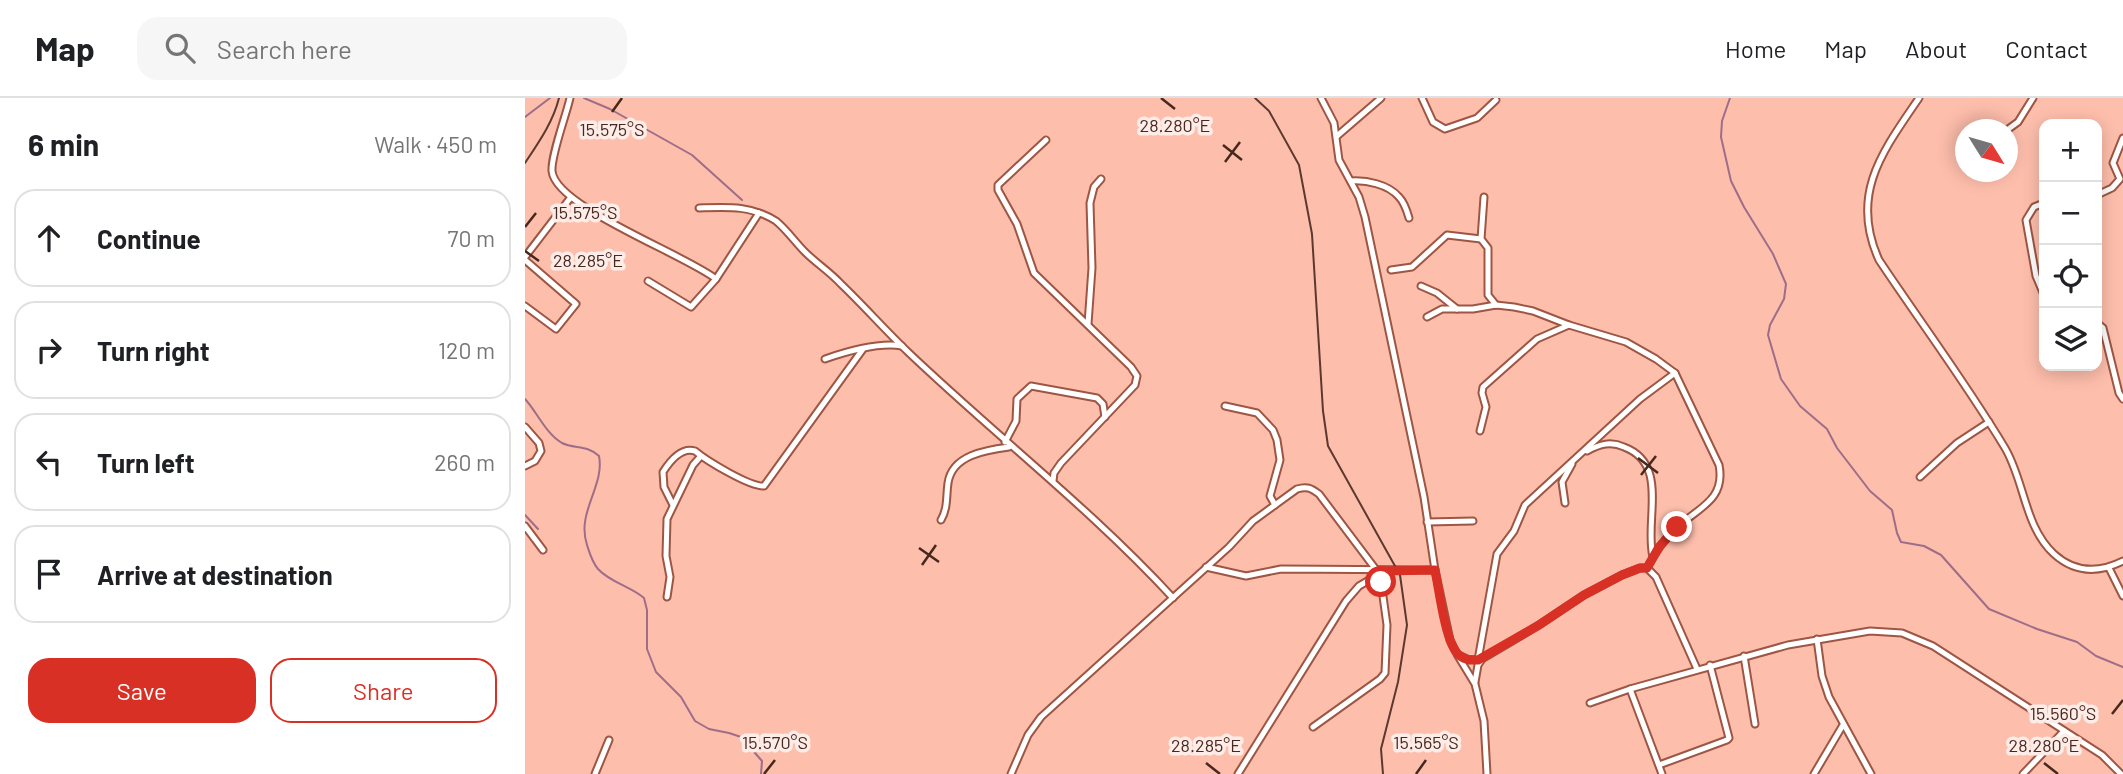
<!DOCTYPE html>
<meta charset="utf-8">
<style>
body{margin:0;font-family:Barlow,sans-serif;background:#f6f6f6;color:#202124}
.controls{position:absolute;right:21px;top:21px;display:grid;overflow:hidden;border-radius:14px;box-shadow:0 4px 18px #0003}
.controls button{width:63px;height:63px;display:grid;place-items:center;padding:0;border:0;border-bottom:2px solid #e0e0e0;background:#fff;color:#202124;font:35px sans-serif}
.compass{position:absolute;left:1430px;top:21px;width:63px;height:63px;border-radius:50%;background:#fff;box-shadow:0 4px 18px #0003;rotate:127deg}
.stop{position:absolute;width:21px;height:21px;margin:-16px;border:5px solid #d93025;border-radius:50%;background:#fff}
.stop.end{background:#d93025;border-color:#fff;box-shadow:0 2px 7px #0008}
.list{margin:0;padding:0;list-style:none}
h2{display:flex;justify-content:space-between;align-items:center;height:91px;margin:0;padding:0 28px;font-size:30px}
h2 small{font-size:23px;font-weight:400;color:#757577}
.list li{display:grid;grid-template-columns:46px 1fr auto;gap:21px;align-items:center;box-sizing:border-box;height:98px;margin:0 14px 14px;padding:0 14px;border:2px solid #e0e0e0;border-radius:21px}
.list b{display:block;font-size:26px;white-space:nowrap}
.list em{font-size:23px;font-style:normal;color:#757577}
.actions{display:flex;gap:14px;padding:21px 28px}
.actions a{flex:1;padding:16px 0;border:2px solid #d93025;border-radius:21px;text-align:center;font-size:24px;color:#d93025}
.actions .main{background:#d93025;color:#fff}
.icon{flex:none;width:38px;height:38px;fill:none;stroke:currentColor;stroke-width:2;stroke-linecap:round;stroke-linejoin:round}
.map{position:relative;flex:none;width:1598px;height:676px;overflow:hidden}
header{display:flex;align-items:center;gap:42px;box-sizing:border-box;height:98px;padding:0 35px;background:#fff;border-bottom:2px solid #e0e0e0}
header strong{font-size:33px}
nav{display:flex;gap:38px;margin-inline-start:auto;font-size:24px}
.search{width:490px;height:63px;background:#f6f6f6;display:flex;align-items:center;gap:18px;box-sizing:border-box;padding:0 24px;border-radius:21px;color:#757577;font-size:26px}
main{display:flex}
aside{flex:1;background:#fff}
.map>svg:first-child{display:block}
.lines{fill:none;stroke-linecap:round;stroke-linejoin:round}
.stream{stroke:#9e6e88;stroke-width:2}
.minor-casing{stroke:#9d5643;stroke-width:9}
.minor{stroke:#fff;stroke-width:5}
.rail{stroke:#5c392f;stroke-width:2}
.route{stroke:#d93025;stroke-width:9}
.ticks{fill:none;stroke:#47281f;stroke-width:2.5}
.ticks-label{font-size:18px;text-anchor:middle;fill:#47281f;stroke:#fdece7;stroke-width:7;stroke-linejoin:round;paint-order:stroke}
</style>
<header>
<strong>Map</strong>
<div class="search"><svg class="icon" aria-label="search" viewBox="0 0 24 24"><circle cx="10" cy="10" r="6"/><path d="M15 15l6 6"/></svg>Search here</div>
<nav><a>Home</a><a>Map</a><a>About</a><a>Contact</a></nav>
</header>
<main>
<aside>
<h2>6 min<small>Walk · 450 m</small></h2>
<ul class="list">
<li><svg class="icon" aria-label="ahead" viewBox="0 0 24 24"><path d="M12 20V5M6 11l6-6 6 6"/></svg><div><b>Continue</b></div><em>70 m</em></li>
<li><svg class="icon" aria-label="right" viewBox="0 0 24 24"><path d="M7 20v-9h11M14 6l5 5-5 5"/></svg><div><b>Turn right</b></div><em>120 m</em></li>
<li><svg class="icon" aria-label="left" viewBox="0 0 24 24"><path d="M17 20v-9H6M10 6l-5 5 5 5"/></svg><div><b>Turn left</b></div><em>260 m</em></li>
<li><svg class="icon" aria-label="arrive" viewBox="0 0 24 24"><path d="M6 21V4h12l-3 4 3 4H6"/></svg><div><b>Arrive at destination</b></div></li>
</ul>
<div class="actions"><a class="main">Save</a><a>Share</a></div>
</aside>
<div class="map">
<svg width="1598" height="676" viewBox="0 0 1598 676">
<rect width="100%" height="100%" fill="#febeac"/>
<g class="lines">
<g class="stream">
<path d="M59,0L85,11L167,57L217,102"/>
<path d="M1205,0L1197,23L1196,39L1206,83L1219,109L1248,156L1261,186L1259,201L1245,227L1243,237L1256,281L1275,308L1302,331L1312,350L1345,393L1367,412L1372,435L1376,444L1399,448L1416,457L1464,511L1512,531L1552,544L1571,558L1598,569"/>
<path d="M0,19L25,0"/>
<path d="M0,301C12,314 21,336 37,345C49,351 63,347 74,358C80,388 51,414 62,447C65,456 67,464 73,471C86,485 105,488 119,500L122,512V551L131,574L156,599L170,623L184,631L204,635L216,639L237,663L236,676"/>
<path d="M0,417L13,431"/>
</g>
<g class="minor-casing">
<g id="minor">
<path d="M45,0C41,18 26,57 27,73C30,109 161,157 191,181L234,115"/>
<path d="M796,0L809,25L814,62L834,99L840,119L899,399L910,472L925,542L932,556L944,562L957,561L1014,527L1059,497L1097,477L1115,470H1122L1131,479L1172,571"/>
<path d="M897,0L908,24L920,31L952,20L971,2"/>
<path d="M1394,0C1358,53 1324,96 1354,162C1396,225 1441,285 1480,350C1500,384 1499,428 1529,456C1550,475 1574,475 1598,463"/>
<path d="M1482,32L1493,24L1508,0"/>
<path d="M812,38L856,0"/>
<path d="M521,42L473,87V92L492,126L509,175L606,269L612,278L610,287L536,365L529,375L528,383"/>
<path d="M826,83C841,82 863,86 874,99C879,104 882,113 884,120"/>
<path d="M1572,97L1587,90L1595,81L1588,65L1598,40"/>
<path d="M959,99L956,141L963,150V197L971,207"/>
<path d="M1519,105L1509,109L1501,122L1511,178L1519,197"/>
<path d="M174,110C202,109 226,107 251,123C262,132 270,144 280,154C291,165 305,174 316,186C339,208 360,232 383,254C470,337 566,411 648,500"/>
<path d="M0,159L46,99"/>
<path d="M0,162L51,206L31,231L0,208"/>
<path d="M866,172L887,169L922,137L956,141"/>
<path d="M123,183L166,209L191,181"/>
<path d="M896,188L912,195L932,211"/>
<path d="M902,219L917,211H948L971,207L989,209L1008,213L1044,227L1101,244L1131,261L1150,275L1194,367C1201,402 1173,410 1151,430C1138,442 1130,455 1122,470"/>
<path d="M1572,225L1578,230L1594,295L1598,301"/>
<path d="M563,226L567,170L565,105L569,89L576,81"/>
<path d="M300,261C323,253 353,244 377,248"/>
<path d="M700,308L732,315L748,332L752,342L755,362L745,398L750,407"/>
<path d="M0,329L14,345L16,353L10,363L0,368"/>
<path d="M955,333L961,309L957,295L958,289L1012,241L1044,227"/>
<path d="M480,344L491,323L492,301L506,288L572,300L578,306L580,319"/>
<path d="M1062,353C1075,346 1086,343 1099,349C1145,366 1119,423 1128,459"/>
<path d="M1395,379L1432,345L1464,324"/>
<path d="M1040,405L1037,384L1047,366"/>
<path d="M148,407L139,389L138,374C145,363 157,349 170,353C182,363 225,389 239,388L338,251"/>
<path d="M416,422C423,410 421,399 423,385C427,357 461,352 484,349"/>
<path d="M902,424L948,423"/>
<path d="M0,428L18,452"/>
<path d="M681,469L721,478L756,471L910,472"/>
<path d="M1584,470L1598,498"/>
<path d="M142,499L145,479L141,458L142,421L168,367L176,358"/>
<path d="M1292,541L1297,578L1304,599L1346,676"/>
<path d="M933,558L950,586L959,623L962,676"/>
<path d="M1219,558L1230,626"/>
<path d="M953,562L972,456L989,433L1000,407L1115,301L1150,275"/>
<path d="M950,584L953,567L957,561"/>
<path d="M1065,605L1105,591"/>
<path d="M788,629L855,581L860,575L862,527L856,484L858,474"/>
<path d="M1134,667L1202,642L1204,640L1185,567"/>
<path d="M70,676L84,642"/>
<path d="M486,676L503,637L516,619L704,449L728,423L772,391C782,388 786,390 794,396L852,473"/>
<path d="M713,676L821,503L834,488L858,474"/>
<path d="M1137,676L1105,591L1263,547L1345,533L1377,535L1408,548L1577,657L1596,676"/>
<path d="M1289,676L1318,627"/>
<path d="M1498,676L1539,633"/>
</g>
</g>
<use href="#minor" class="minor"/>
<g class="rail">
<path d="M730,0L744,13L774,67L787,136L798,313L803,348L875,477L882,527L873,584L856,651L858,676"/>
<path d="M0,65C14,44 28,24 34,0"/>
</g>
</g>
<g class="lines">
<path class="route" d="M856,484L858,473L910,472C914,491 920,542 932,555C937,562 945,562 953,562L1014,527L1059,497L1097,477L1115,470H1122L1134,449L1152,429"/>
</g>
<path class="ticks" d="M636,0L650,11M87,14L97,0M698,47L717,62M700,64L715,44M0,129L11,115M0,153L14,163M1113,360L1133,375M1116,377L1131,358M394,450L414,464M397,467L411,447M1587,616L1598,602M681,665L695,676M1519,665L1533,676M239,676L250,662M891,676L901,662"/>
<g class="ticks-label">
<text x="650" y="34">28.280°E</text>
<text x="87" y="38">15.575°S</text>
<text x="60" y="121">15.575°S</text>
<text x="63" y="169">28.285°E</text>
<text x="1538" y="622">15.560°S</text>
<text x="250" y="651">15.570°S</text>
<text x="901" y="651">15.565°S</text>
<text x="681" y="654">28.285°E</text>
<text x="1519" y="654">28.280°E</text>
</g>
</svg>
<div class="controls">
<button>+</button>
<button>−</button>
<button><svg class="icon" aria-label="locate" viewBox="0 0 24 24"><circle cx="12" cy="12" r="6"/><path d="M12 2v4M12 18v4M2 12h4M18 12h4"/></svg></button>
<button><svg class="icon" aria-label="layers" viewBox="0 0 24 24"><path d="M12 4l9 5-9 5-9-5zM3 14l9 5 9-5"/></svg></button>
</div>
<svg class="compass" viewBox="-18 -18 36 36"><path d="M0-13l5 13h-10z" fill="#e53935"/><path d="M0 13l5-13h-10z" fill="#757577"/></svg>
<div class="stop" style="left:856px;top:484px"></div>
<div class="stop end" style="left:1152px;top:429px"></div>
</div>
</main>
